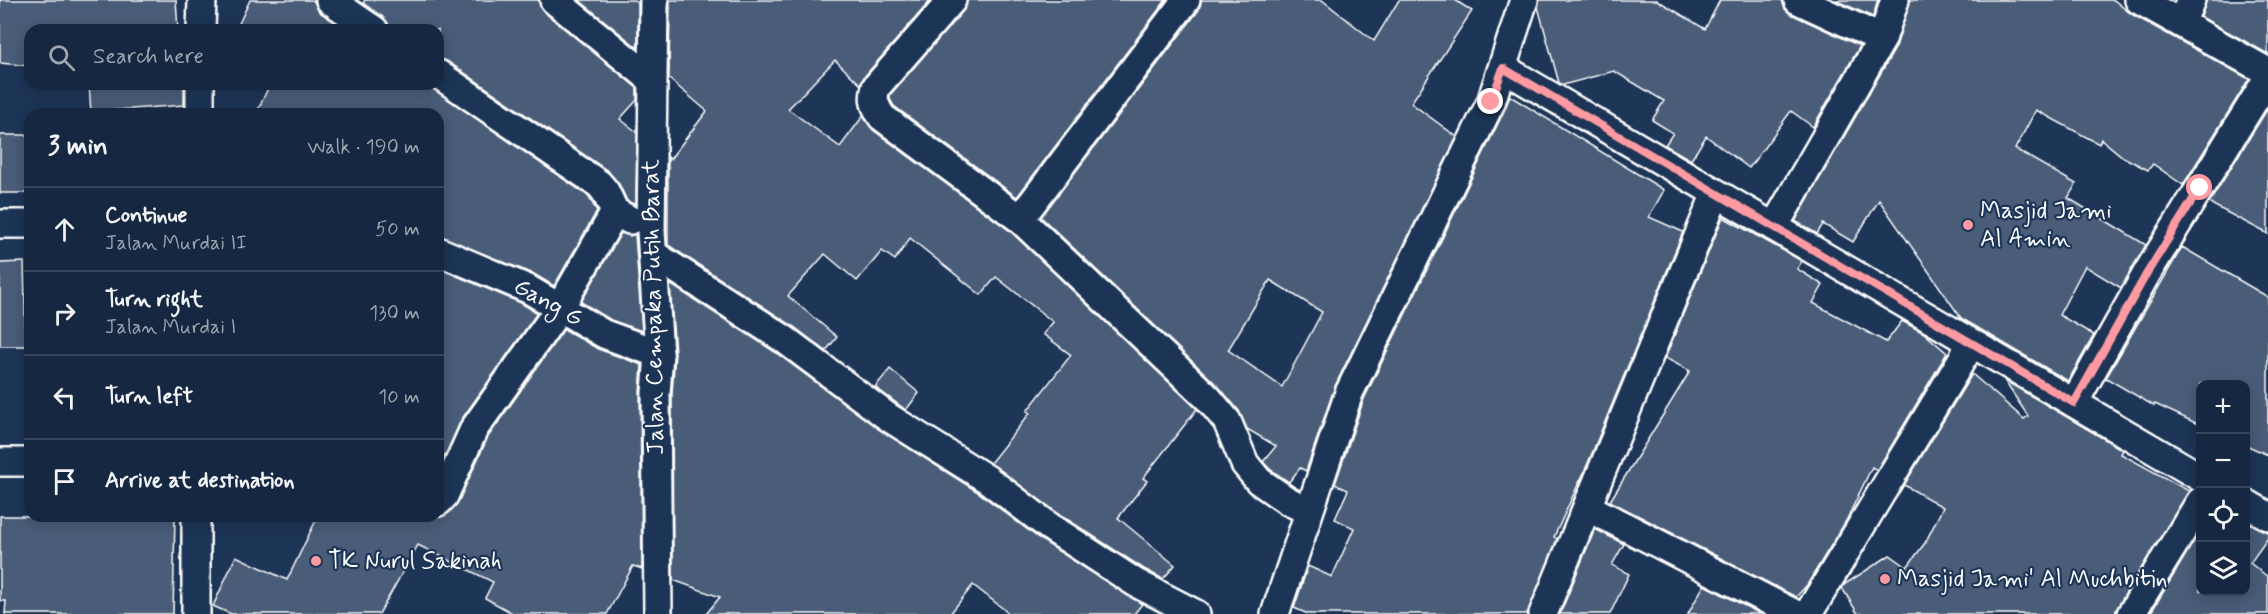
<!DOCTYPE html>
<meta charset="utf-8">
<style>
body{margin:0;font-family:Mynerve,sans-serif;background:#23344c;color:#f1f3f6}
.controls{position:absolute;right:18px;bottom:18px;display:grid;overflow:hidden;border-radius:12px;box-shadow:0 3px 15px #0003}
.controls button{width:54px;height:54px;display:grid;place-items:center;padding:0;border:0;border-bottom:2px solid #35445a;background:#162841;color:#f1f3f6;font:30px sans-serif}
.stop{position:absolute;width:18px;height:18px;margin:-14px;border:4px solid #ff9aa2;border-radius:50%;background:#fff}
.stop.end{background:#ff9aa2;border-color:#fff;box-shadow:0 2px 6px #0008}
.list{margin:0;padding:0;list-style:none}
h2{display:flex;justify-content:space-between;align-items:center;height:78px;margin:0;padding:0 24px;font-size:26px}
h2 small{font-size:20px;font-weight:400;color:#9ea6b1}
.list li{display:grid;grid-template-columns:39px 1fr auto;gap:18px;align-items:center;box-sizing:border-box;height:84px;padding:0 24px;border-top:2px solid #35445a}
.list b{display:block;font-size:22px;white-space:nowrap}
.list p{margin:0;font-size:20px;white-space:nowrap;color:#9ea6b1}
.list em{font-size:20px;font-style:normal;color:#9ea6b1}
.icon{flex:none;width:33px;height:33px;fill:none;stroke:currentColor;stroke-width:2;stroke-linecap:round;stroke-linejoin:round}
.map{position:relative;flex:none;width:2268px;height:614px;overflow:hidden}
.search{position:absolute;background:#162841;box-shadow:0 3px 15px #0003;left:24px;top:24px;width:420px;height:66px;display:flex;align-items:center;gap:15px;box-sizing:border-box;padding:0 21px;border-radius:18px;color:#9ea6b1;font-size:22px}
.panel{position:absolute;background:#162841;box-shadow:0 3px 15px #0003;left:24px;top:108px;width:420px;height:414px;border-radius:18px}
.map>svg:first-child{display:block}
.building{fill:#4a5d79;stroke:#fff;stroke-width:1.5;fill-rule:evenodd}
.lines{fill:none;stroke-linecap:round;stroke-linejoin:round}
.street-casing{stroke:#fff;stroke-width:32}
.street{stroke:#1d3557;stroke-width:27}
.route{stroke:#ff9aa2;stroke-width:8}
.poi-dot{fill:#ff9aa2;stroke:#1d3557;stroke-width:2}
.labels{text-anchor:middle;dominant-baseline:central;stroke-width:4.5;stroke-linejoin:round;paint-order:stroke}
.poi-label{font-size:24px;fill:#fff;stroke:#1d3557;text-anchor:start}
.street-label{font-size:24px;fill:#fff;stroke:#1d3557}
</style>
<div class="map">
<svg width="2268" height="614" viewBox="0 0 2268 614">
<rect width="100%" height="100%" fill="#1d3557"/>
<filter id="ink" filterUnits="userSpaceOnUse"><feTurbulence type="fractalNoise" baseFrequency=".0167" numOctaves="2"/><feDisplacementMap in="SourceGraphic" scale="12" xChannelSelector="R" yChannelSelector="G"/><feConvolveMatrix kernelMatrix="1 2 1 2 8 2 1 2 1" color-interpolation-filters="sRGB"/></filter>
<g filter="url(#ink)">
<g class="building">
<path d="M0,0H176L178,30H30V66L0,63Z"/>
<path d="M250,0H313L321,13L346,30H236Z"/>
<path d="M365,0H539L540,6L544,12L637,88V100L620,119L637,132L636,205L627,201L619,184L608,171L447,61L438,58V30H390L388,23L383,17L363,3Z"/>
<path d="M579,0H634L638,3V48Z"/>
<path d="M670,0H931L864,77L860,84L835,60L788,109L840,147L863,116L873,130L1010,231L1197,409L1143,478L1147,481L1118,518L1175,565L1163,579L1144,569L1059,514L990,463L1030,413L1027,411L1071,355L1043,334L1053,322L996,277L981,295L910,238L895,260L882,251L857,281L825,254L788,296L837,337L826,351L793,326L668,245V157L670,159L707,111L669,79Z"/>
<path d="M967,0H1166L1017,197L894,106L890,99V95L964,10Z"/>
<path d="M1201,0H1322L1374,41L1399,0H1455L1472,11L1411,103L1457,137L1335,386L1306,471L1300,468L1289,482L1270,469L1263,462L1276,446L1247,429L1239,411L1219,387L1041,217L1199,10ZM1270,280L1322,312L1282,387L1228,350Z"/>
<path d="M1539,0H1657L1705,29L1720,0H1782L1785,9L1791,14L1860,46L1813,127L1791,111L1749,168L1706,136L1691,160L1665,145L1673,133L1652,120L1664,101L1614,71L1563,85L1559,83L1538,7Z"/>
<path d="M1835,0H1878L1873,17Z"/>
<path d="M1910,0H2114L2131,14L2249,79L2183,185L2153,164L2148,170L2123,157L2101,139L2099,144L2036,110L2015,149L2076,184L2068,198L2146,245L2121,288L2085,266L2059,315L2094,335L2068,381L1961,318L1879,200L1853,242L1823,224L1817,234L1795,221L1896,47Z"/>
<path d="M2206,0H2268V54L2201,17Z"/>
<path d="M89,84H184V105L91,112Z"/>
<path d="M270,84H426L588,196L597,211L554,286L534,274L438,236V114H256Z"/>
<path d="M1510,96L1664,190L1649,217L1683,232L1588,463L1554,537L1557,539L1528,614H1308L1294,608L1308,566L1332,577L1354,528L1335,519L1348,490L1335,484L1364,399L1505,109Z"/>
<path d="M2268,108V234L2209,203Z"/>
<rect x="0" y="135" width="30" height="58"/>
<path d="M1723,217L1802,261L1797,269L1823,285L1813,303L1886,342L1902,321L1924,333L1947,353L1877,470L1872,467L1846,521L1807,585L1796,597L1610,501L1690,371L1665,358Z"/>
<path d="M621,233L630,236L635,234L642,331L611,320L581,302Z"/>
<path d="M2182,247L2268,297V455L2246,445V384H2200V425L2155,404L2154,406L2106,378Z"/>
<path d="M24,262L26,346H0V263Z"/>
<path d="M438,268L521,303L537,313L461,420L445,456L438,452Z"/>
<path d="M670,284L775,352L880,430L978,492L1041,540L1142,604L1134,614H1010L973,585L950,614H706L720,597L673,580L672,394L675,353Z"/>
<path d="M564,329L598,349L642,365L640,393L642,569L633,566L607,614H514L485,598L493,582L418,545L379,614H231L213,606L236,556L287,580L318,516L441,517L449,513L458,502L488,437Z"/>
<path d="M890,369L919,393L906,410L875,387Z"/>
<path d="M1972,374L2024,419L2028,416L2004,380L2123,450L2121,454L2189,491L2118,606L2115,614H1858L1842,588L1845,584L1890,555L1907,567L1925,543L1943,507L1904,485Z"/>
<path d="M0,516H175L173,614H5L6,601H0Z"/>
<path d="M2246,521L2268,532V538L2250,563L2268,577V614H2150L2200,531V591H2246Z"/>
<path d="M1595,529L1624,544L1612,565L1629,574L1610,614H1560Z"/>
<path d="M1704,585L1761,614H1688Z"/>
</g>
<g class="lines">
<g class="street-casing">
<g id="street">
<path d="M330,0L374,30"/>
<path d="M554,0L652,80"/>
<path d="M654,0L651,231L659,354L656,393L658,614"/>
<path d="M952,0L876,87C872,100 875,106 882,117L1020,219L1208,398L1227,421L1245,464L1259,481L1288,501L1309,511"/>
<path d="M1798,0L1882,39"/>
<path d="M2139,0L2268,72"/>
<path d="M2181,23L2191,0"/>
<path d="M201,30L202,0"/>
<path d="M1503,68L2200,477"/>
<path d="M438,74L599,184L605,191L615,212L630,220"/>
<path d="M200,114V84"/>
<path d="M1020,219L1186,0"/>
<path d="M0,224H30"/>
<path d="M1774,227L1882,39L1895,0"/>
<path d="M438,251L528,289L604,334L659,354"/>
<path d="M653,254L784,339L888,417L987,479L1050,527L1136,583L1196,614"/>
<path d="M2074,403L2147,273L2268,78"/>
<path d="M0,462H30"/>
<path d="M438,502L444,496L474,429L559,309L615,212"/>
<path d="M2246,503L2268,516"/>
<path d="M1587,507L1795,614"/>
<path d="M196,614V516"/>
<path d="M1275,614L1349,393L1491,102L1524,0"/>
<path d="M1543,614L1716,193"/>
<path d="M1808,614L1972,343"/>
<path d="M2131,614L2200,502"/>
</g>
</g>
<use href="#street" class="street"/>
</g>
</g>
<g class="lines" filter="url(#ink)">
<path class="route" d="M1491,102L1503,68L2074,403L2147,273L2200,188"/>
</g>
<g class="poi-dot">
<circle cx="1968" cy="225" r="6"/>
<circle cx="316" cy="561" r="6"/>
<circle cx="1885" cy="579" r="6"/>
</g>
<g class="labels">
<g class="poi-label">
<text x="1980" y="211">Masjid Jami<tspan x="1980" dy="28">Al Amin</tspan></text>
<text x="328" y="561">TK Nurul Sakinah</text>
<text x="1897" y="579">Masjid Jami' Al Muchbitin</text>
</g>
<g class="street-label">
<text transform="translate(548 303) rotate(29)">Gang G</text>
<text transform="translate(654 307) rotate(-91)">Jalan Cempaka Putih Barat</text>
</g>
</g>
</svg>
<div class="controls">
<button>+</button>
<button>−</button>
<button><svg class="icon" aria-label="locate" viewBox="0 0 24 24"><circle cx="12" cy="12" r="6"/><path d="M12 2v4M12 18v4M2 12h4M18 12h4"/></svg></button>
<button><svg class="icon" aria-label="layers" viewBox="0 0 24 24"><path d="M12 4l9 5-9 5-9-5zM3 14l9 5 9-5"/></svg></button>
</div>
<div class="stop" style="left:2200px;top:188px"></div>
<div class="stop end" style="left:1491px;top:102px"></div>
<div class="search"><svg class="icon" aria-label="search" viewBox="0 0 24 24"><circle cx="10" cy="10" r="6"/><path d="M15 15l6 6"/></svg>Search here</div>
<section class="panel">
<h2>3 min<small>Walk · 190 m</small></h2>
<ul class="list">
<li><svg class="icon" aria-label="ahead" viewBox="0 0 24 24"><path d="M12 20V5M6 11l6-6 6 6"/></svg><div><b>Continue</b><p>Jalan Murdai II</p></div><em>50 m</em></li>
<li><svg class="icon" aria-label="right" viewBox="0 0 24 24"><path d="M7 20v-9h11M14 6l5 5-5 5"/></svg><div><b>Turn right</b><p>Jalan Murdai I</p></div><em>130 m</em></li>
<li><svg class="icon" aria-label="left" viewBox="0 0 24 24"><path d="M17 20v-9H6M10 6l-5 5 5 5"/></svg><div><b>Turn left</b></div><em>10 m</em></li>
<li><svg class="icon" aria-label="arrive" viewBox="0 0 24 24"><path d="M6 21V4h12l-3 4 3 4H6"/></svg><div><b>Arrive at destination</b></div></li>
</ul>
</section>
</div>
